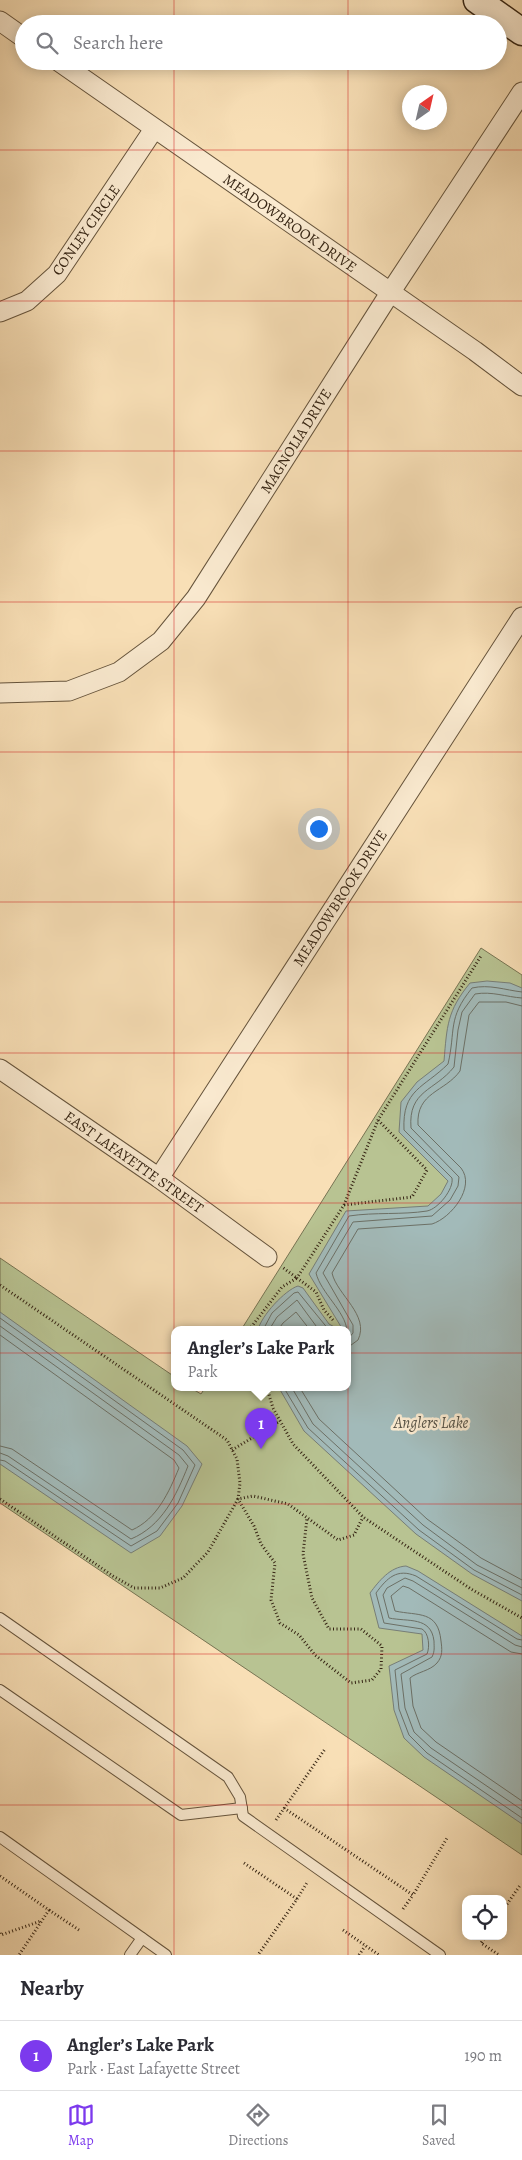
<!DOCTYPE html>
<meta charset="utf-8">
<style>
body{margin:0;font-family:Alegreya,serif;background:#f7f7f7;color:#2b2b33}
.controls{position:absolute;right:15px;bottom:15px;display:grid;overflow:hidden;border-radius:10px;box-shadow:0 2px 12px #0003}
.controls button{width:45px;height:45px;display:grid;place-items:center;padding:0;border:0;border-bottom:1px solid #e1e1e2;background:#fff;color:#2b2b33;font:25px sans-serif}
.compass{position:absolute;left:402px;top:85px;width:45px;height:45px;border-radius:50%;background:#fff;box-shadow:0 2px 12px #0003;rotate:34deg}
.you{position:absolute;left:318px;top:828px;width:18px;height:18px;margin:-12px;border:4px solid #fff;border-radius:50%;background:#1a73e8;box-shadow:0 0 0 8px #1a73e833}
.badge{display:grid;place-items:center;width:32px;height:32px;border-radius:50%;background:#7c3aed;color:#fff;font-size:16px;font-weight:700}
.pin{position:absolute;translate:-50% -41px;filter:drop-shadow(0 1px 2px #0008)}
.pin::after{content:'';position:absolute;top:26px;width:18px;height:15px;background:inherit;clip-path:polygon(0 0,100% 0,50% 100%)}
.popup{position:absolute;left:171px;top:1326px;width:180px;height:65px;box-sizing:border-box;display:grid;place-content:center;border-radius:10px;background:#fff;filter:drop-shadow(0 1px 4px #0005);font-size:16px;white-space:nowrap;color:#7c7c81}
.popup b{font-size:19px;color:#2b2b33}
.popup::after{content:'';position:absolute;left:50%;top:100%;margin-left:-10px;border:10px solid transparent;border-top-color:#fff}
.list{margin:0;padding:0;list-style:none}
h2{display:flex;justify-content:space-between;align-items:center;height:65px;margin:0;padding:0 20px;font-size:21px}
h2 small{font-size:16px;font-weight:400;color:#7c7c81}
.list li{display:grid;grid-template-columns:32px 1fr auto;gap:15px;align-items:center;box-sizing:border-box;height:70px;padding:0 20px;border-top:1px solid #e1e1e2}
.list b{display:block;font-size:19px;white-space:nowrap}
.list p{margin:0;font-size:16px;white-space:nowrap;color:#7c7c81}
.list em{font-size:16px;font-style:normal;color:#7c7c81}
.icon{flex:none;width:28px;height:28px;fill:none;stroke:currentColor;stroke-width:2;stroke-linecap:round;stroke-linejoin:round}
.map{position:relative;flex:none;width:522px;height:1955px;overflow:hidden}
.search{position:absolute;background:#fff;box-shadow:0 2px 12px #0003;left:15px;right:15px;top:15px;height:55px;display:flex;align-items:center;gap:12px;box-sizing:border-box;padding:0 18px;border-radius:28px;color:#7c7c81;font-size:19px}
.sheet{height:135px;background:#fff}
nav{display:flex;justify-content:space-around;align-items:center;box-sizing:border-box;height:70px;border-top:1px solid #e1e1e2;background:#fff;font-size:14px;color:#7c7c81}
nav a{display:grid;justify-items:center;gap:2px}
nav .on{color:#7c3aed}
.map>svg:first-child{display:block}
.green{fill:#b8c392;stroke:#777453}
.water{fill:#a2bab9;stroke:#777e77}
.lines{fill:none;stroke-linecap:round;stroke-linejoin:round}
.shore{stroke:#6c7066;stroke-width:1}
.service-casing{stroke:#66543c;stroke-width:12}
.minor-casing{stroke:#66543c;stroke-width:21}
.secondary-casing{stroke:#362514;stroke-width:29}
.path{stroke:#362514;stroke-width:3;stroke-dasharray:1 2.5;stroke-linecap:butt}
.service{stroke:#faead0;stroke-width:10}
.minor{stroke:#faead0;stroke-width:19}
.secondary{stroke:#faead0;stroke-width:26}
.grid{fill:none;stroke:#d62828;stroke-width:1;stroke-opacity:0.55}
.labels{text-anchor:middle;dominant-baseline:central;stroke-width:5;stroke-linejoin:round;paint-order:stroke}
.street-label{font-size:15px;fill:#362514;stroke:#faead0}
.water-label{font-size:16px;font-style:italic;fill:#565246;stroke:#faead0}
</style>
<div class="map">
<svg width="522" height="1955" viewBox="0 0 522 1955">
<rect width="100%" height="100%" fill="#f8dfb6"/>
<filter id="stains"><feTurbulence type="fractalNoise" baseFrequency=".004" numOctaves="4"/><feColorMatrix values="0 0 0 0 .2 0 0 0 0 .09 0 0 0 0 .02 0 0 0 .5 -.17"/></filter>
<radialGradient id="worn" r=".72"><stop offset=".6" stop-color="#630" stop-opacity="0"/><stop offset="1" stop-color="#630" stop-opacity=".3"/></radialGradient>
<path class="green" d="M481,948L522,975V1855L0,1503V1258L175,1377V1388H191L201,1394L205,1388H347V1330H241Z"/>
<g class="water">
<path d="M487,981L510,983L522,988V1601L472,1574L416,1534L304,1431L279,1388H347V1330H343L309,1274L346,1211L428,1206L441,1194L448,1181L399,1132L401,1102L417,1082L444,1061C447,1026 447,1011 470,983Z"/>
<path d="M298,1286L303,1288L329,1324L340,1330H258C261,1316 285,1290 298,1286Z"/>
<path d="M0,1312L187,1446L202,1464L182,1506L160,1536L131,1553L0,1464Z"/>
<path d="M406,1566L418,1571L522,1636V1824L424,1757L404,1738L394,1710L389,1666L423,1650L422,1634L379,1628L370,1593C379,1581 390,1567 406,1566Z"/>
</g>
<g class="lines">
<g class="shore">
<path d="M0,1318L183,1450L195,1465L178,1503L157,1531L131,1546L5,1461L0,1460"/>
<path d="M0,1326L179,1455L188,1466C176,1496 162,1526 131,1539L8,1456L0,1453"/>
<path d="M263,1330L272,1313L294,1293L298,1292L329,1330"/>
<path d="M269,1330L277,1317L297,1300L319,1330"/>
<path d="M278,1330L283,1323L296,1312L310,1330"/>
<path d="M347,1330C345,1311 321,1293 316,1273L349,1216C375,1212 402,1215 427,1211C438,1209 454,1189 452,1178L404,1130C402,1089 424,1088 448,1064C456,1030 447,1019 472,988C489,984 505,990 522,992"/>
<path d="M0,1335L174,1460L179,1468C169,1492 157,1519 132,1530L12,1449L0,1446"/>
<path d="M347,1340L353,1333V1325L323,1273L353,1222L432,1216L450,1200L458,1186L459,1177L411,1128C408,1090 435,1091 454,1067L458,1030L462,1012L475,994C492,991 506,997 522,998"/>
<path d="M347,1348L358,1340C370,1315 337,1295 332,1273L358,1229L432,1224C451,1218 476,1187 461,1168L418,1125C416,1092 445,1092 460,1071L469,1015L479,1002H506L522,1006"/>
<path d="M284,1388L308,1428L419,1530L474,1570L522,1595"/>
<path d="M292,1388L313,1424L423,1525L477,1565L522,1588"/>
<path d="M300,1388L319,1419L427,1519L481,1558L522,1580"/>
<path d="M522,1640L517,1639L416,1576C397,1568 387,1578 376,1593L384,1623L422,1629C429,1633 430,1647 427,1654L395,1670L399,1709L409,1735L427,1753L522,1818"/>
<path d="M522,1647L515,1645L413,1581L405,1578L387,1588L383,1595L389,1618C408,1622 431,1616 434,1641C434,1647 435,1651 432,1657L401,1674L405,1708L414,1732L431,1748L522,1810"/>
<path d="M522,1654L511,1652L409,1588L403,1586L391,1596L395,1611C418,1616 438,1610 441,1641C442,1649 443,1656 437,1663C430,1671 417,1672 410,1678L413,1706L421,1728L436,1742L522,1801"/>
</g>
<g class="service-casing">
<g id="service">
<path d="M0,1618L228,1777L240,1797L243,1816L440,1955"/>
<path d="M0,1690L181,1815L242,1808"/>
<path d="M0,1837L166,1955"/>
<path d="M130,1955L142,1938"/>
</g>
</g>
<g class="minor-casing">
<g id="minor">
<path d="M0,21L24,38"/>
<path d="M58,61L475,351L522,386"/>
<path d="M0,312L27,301L57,274L154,129"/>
<path d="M0,693L69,691L119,672L161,641L196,598L390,293L522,92"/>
<path d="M0,1069L159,1178L267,1257"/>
<path d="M159,1178L522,617"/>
</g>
</g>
<g class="secondary-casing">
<path id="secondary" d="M477,0L522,32"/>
</g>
<g class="path">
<path d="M344,1205L412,1197L427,1170L378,1120"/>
<path d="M0,1285L227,1440L237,1459L240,1483L238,1499L254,1526L261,1544L275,1563L271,1600L280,1623L299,1635L315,1655L351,1683L372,1680L381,1669L382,1646L361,1629H329L312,1598L303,1554L307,1518"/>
<path d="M333,1320L324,1310L316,1292L297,1278L344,1205L378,1120L481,956"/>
<path d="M249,1330L282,1287L297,1278L282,1267"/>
<path d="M267,1388L273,1408L293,1444L363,1517L471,1589L522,1618"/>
<path d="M232,1450L280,1421"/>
<path d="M0,1499L113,1576L134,1588H160L183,1578L208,1552L238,1499L253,1496L288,1504L338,1540L354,1535L363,1517"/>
<path d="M284,1808L413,1895L447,1838"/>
<path d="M276,1820L325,1749"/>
<path d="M244,1863L297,1899L258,1955"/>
<path d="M0,1876L49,1910L19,1955"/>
<path d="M297,1899L308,1881"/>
<path d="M403,1909L413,1895"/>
<path d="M49,1910L79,1930"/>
<path d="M503,1910L521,1884"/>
<path d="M343,1930L379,1955"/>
<path d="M0,1933L1,1935L41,1921"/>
<path d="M486,1936L481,1943L499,1955"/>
<path d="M359,1955L365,1946"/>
</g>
<use href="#service" class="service"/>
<use href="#minor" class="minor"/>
<use href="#secondary" class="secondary"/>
</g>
<path class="grid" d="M174,0V24M348,0V24M174,61V1955M348,61V1955M0,150H522M0,301H522M0,451H522M0,602H522M0,752H522M0,902H522M0,1053H522M0,1203H522M0,1353H522M0,1504H522M0,1654H522M0,1805H522"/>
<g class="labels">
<g class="street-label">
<text transform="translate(290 223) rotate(35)">MEADOWBROOK DRIVE</text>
<text transform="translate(86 230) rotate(-55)">CONLEY CIRCLE</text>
<text transform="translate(296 441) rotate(-58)">MAGNOLIA DRIVE</text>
<text transform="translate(340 898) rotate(-57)">MEADOWBROOK DRIVE</text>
<text transform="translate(134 1162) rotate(35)">EAST LAFAYETTE STREET</text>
</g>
<g class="water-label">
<text x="431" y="1423">Anglers Lake</text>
</g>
</g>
<rect width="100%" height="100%" filter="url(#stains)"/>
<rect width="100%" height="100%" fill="url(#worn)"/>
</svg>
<div class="controls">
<button><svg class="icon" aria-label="locate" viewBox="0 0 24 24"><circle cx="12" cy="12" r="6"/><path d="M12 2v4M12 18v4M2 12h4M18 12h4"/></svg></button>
</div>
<svg class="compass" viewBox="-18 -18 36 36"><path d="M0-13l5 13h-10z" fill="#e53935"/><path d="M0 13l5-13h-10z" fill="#7c7c81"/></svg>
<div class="you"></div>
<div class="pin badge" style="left:261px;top:1449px">1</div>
<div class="popup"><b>Angler’s Lake Park</b>Park</div>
<div class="search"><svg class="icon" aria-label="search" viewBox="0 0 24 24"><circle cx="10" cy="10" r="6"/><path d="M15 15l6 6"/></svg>Search here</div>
</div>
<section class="sheet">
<h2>Nearby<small></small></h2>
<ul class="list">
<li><span class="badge">1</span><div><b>Angler’s Lake Park</b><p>Park · East Lafayette Street</p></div><em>190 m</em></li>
</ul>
</section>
<nav>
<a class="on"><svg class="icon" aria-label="map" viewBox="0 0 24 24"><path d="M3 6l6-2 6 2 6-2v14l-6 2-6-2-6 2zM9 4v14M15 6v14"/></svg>Map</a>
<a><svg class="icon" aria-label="directions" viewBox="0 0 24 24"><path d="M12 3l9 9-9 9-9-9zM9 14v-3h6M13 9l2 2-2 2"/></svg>Directions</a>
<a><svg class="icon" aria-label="saved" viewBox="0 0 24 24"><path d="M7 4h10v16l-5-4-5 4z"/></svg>Saved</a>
</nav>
